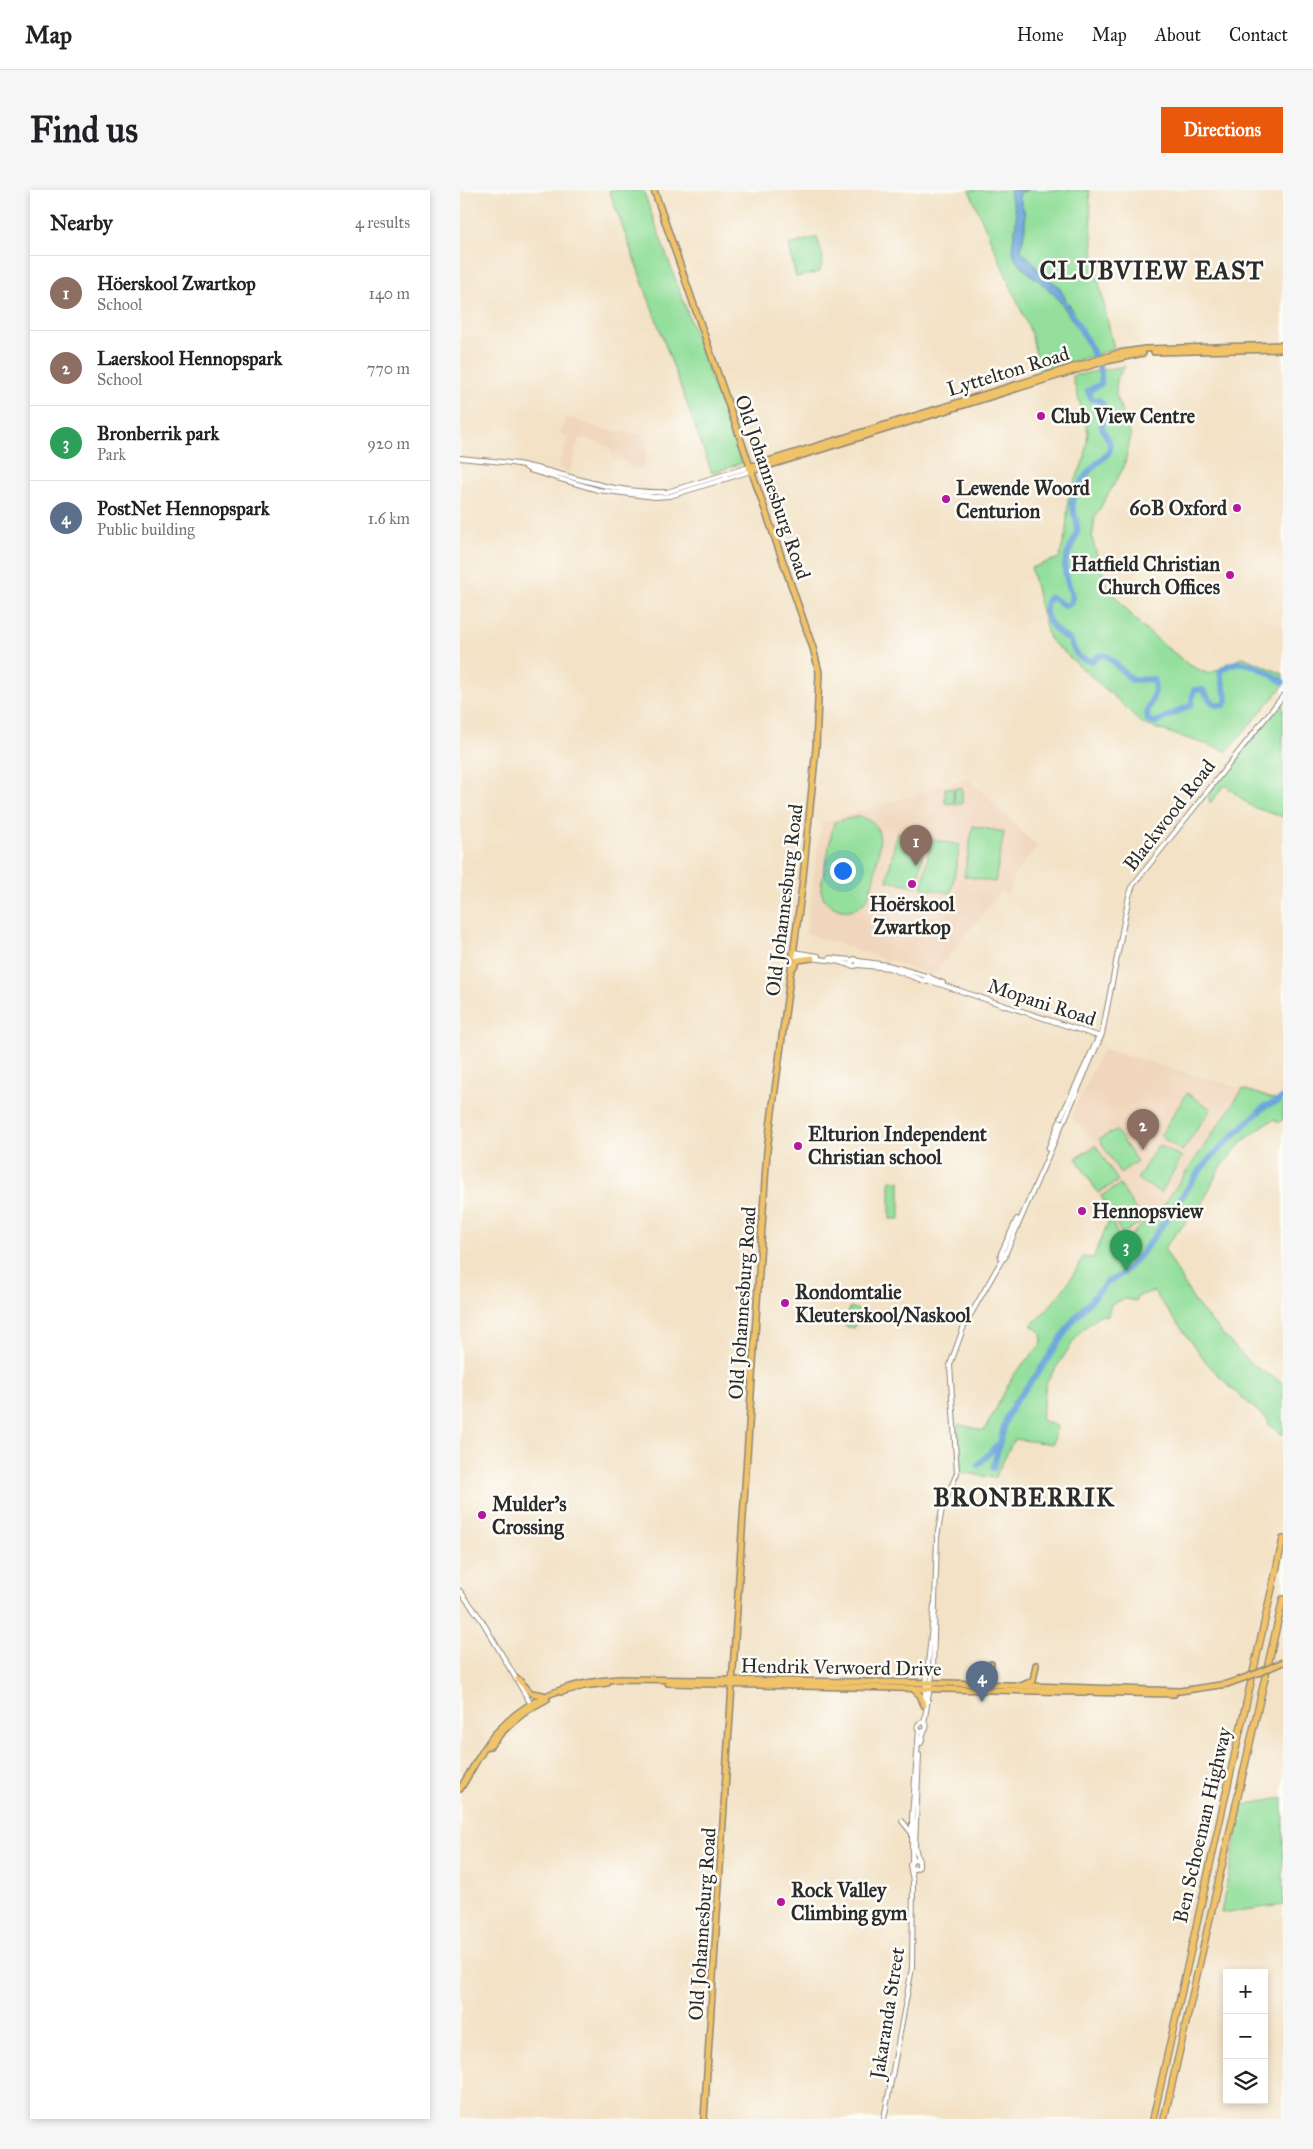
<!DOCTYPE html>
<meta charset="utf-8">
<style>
body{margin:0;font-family:"IM FELL Great Primer",serif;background:#f6f6f6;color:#202124}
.controls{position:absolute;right:15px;bottom:15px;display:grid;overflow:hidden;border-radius:0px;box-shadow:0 2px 8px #0003}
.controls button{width:45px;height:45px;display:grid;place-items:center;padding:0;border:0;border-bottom:1px solid #e0e0e0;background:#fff;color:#202124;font:25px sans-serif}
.you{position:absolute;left:382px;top:680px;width:18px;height:18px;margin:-12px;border:4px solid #fff;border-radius:50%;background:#1a73e8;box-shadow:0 0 0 8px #1a73e833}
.badge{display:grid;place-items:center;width:32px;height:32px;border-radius:50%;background:#ea580c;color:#fff;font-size:16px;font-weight:700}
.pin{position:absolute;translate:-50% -41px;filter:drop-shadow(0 1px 2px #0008)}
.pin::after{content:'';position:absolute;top:26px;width:18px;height:15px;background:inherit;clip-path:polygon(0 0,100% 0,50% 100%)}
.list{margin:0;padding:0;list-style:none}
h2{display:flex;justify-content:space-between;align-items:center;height:65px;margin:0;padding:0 20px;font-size:21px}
h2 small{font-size:16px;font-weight:400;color:#757577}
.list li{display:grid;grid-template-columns:32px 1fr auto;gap:15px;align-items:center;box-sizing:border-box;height:75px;padding:0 20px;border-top:1px solid #e0e0e0}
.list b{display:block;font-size:19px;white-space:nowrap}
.list p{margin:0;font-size:16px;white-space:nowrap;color:#757577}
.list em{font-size:16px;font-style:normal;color:#757577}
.icon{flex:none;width:28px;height:28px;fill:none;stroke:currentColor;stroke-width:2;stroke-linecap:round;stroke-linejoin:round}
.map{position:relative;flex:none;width:823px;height:1929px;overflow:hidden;border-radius:0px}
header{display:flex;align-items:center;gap:30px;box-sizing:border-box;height:70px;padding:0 25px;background:#fff;border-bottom:1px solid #e0e0e0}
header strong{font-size:24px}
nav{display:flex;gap:28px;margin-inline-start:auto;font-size:18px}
.intro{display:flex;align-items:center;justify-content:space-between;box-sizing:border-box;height:120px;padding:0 30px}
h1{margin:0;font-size:35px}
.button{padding:12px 22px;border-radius:0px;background:#ea580c;color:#fff;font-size:18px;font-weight:700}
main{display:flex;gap:30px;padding:0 30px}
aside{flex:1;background:#fff;border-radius:0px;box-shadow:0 2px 8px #0003}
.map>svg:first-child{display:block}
.built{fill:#f0d6bc}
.green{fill:#93df9b;stroke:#5f8563}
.water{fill:#6ca5db;stroke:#4c6883}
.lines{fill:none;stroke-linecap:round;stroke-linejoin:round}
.river{stroke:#6ca5db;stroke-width:6}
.minor-casing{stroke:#8f8678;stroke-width:6}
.major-casing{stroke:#8f8678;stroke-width:8}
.highway-casing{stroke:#8f8678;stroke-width:8}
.minor{stroke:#fff;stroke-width:4}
.major{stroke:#f1c369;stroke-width:5}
.highway{stroke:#f1c369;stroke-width:5.5}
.major-bridge-casing{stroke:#8f8678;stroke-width:8;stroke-linecap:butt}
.major-bridge{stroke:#f1c369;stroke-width:5}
.poi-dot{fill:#b5179e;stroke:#fdfcf7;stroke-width:2}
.labels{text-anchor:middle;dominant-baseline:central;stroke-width:5;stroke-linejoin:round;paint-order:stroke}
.street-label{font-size:20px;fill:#2b2b2b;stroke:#fdfcf7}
.poi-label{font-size:20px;font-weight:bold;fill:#2b2b2b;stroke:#fdfcf7;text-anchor:start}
.district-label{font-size:25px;font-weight:bold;letter-spacing:1px;fill:#2b2b2b;stroke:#fdfcf7}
</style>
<header>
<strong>Map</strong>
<nav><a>Home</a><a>Map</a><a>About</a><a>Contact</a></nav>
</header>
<div class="intro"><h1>Find us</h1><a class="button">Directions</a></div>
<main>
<aside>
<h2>Nearby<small>4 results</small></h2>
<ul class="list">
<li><span class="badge" style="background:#8d6e63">1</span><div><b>Höerskool Zwartkop</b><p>School</p></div><em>140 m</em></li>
<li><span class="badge" style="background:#8d6e63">2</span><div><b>Laerskool Hennopspark</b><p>School</p></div><em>770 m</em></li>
<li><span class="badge" style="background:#2e9e5b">3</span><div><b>Bronberrik park</b><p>Park</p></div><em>920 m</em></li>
<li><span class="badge" style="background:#5c6f8a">4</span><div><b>PostNet Hennopspark</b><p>Public building</p></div><em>1.6 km</em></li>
</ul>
</aside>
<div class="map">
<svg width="823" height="1929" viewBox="0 0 823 1929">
<rect width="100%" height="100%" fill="#fdfcf7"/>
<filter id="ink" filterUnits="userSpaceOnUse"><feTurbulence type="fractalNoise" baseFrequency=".02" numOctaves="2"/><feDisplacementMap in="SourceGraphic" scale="10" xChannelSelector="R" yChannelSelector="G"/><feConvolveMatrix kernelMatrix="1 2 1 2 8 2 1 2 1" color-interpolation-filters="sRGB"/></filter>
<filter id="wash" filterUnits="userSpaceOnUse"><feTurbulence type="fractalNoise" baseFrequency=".0096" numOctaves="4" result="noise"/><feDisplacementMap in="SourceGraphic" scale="20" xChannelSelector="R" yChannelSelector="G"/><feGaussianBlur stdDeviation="1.12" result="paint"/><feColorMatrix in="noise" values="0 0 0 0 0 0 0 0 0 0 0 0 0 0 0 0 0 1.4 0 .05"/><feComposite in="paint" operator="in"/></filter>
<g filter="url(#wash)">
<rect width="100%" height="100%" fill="#f3e2c6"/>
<g class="built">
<path d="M106,227L145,240L182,244L187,261L182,280L168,277V273L154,269L149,256L123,248L118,250L110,282L98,278L108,247L100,244Z"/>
<path d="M508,588L577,656L554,685L548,705L541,702L473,785L346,743L361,633Z"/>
<path d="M643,859L783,899L692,1032L687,1030L662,1054L640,1007L614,968L635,952L611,927Z"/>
</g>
<g class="green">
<path d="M149,0H183L282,273L252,283Z"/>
<path d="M509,0H629L634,70L654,159L580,182L571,143Z"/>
<path d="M357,47L363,68L360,82L336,87L329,55Z"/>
<path d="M665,176L657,188L656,205L671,246L664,277L635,327L632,349L648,398L681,436L729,475L749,484L783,467L823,484V496L767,561L682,534L659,511L589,449L571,378L599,368L606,343L608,309L625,267L628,242L612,186Z"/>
<path d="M823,511V627L792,617L765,595L750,613L748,604Z"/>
<path d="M485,598H493L494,612L495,598H502V614L485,613Z"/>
<path d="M396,627C427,628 420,656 416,677C412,694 411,717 390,720C384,721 378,720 372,716C365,711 361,706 361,697L374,632Z"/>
<path d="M513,636L544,642L535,692L504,686Z"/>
<path d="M437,642L466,647L457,696L427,691Z"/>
<path d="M471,649L500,655L491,703L462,698Z"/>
<path d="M783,899L823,912V930L817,933L816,929L807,933L782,952L758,981L743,1012L704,1058L734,1111L764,1146L794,1176L823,1193V1245L808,1234L809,1231L771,1198L747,1173L693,1101L677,1107L676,1111L665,1109L651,1114L648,1126L639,1125L619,1143L586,1193L581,1230L597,1236L593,1254L554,1249L535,1288L500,1282L498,1234L524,1241L554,1184L582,1153L581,1143L571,1135C593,1115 609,1094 623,1067L633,1068L650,1028L662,1054L687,1030L692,1032Z"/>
<path d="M727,903L751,919L722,961L700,946Z"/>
<path d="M656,940L677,971L660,983L639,949Z"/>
<path d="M698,955L722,967L701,1003L677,989Z"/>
<path d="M636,956L658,991L638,1003L616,968Z"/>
<path d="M430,990L440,991V1029H430Z"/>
<path d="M660,995L683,1031L662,1044L641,1006Z"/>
<path d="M390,1117L399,1120L394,1138L385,1136Z"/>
<path d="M823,1608V1715L761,1723L782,1615Z"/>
</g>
<path class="water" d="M551,0H568L561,2L559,6L565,24V38L561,61L573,72L577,79L599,97L615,125L614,129H611C606,119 597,106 588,99C581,92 558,76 555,68C549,54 557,40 556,26C556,17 549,10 551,0Z"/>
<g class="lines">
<g class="river">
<path d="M611,123C619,137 646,179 641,194L628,201L631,209L639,210C649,219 642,225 642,236C643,244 651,250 650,258C650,265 639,271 635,275C624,285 617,299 612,312C612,323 619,331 617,342C614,355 604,365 605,379C605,391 614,402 612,413L605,416L593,408H589C579,424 595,443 609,449C617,463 614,468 632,471L640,465L647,466L672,490L693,489C700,507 684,515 688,530L694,533L731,515L734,500H743C750,509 752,517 764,515L767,510L760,482C778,461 805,481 823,492"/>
<path d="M518,1275L536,1256"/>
<path d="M533,1278L546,1229L555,1212L578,1183L611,1133L648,1091C675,1086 722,1003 742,978C760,956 784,936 805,916L817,912L823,907"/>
</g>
</g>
</g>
<g filter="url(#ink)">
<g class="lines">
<g class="minor-casing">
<g id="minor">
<path d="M0,268C24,271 49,271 72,277C119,288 157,304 207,302L289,277"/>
<path d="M63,275L70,280L138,300L195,307L210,306L291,281"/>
<path d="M333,762L358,766"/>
<path d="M333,766L376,771L394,776L398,775V771L394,769L391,774"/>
<path d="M370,768L391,770"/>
<path d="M398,771L428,775L466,786"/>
<path d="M398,775L429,778L467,792L471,788L468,786L465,790"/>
<path d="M471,788L483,793"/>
<path d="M470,791L641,847"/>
<path d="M601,927L639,846"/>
<path d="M605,929L642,844L669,706L673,695L823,506"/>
<path d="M588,959L600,931"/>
<path d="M541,1063L557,1029"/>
<circle cx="543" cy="1066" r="2.5"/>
<path d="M545,1065L603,932"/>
<path d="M0,1401L21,1429L72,1516"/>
<path d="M464,1515L474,1415"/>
<circle cx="462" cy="1537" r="4.5"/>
<path d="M464,1533L473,1479L477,1347L482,1319L497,1283L490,1175L504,1136L543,1068"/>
<path d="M461,1553L464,1541"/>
<path d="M442,1631L451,1642"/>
<path d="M452,1670V1626L459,1540"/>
<path d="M458,1670L455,1656L459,1565"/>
<path d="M424,1929L452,1778L453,1691L450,1675L453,1669L459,1670V1677L455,1679L452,1678"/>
</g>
</g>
<g class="major-casing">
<g id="major">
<path d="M194,0L353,458L359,482L356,558L342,697L307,960L269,1541"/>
<path d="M694,162L823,159"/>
<path d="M289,277L659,163L685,159L823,155"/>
<path d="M291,281L642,172L683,163"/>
<path d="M333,778L338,770L352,768"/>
<path d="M58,1489L71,1503L83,1505"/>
<path d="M518,1491H525L529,1489L531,1474"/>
<path d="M208,1493L714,1504"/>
<path d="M565,1494L573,1491L576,1475"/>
<path d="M452,1498L460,1505L464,1515"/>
<path d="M101,1502L124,1496L147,1493"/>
<path d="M30,1556C45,1537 65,1520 87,1509"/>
<path d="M0,1599C11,1582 22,1559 35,1544C69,1506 110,1492 159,1489L488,1493L720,1501L767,1494"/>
<path d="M244,1929L269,1538"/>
</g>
</g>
<g class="highway-casing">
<g id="highway">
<path d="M693,1929L823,1349"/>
<path d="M704,1929L823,1409"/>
</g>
</g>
<use href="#minor" class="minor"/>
<use href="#major" class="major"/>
<use href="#highway" class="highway"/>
<g class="major-bridge-casing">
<path id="major-bridge" d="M767,1494L798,1483L823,1472"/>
</g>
<use href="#major-bridge" class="major-bridge"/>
</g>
</g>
<g class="poi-dot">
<circle cx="581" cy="226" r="5"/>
<circle cx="486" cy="309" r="5"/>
<circle cx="777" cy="318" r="5"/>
<circle cx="770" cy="385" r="5"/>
<circle cx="452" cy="694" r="5"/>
<circle cx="338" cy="956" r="5"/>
<circle cx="622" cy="1021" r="5"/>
<circle cx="325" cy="1113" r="5"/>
<circle cx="22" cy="1325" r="5"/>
<circle cx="321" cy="1712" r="5"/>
</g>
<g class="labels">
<g class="street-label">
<text transform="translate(548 181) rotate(-17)">Lyttelton Road</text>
<text transform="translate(313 297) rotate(71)">Old Johannesburg Road</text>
<text transform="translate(709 625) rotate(-52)">Blackwood Road</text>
<text transform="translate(324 710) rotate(-83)">Old Johannesburg Road</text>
<text transform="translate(582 812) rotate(18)">Mopani Road</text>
<text transform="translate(282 1113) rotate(-86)">Old Johannesburg Road</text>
<text transform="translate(381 1477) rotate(1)">Hendrik Verwoerd Drive</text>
<text transform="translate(742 1635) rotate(-77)">Ben Schoeman Highway</text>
<text transform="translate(242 1734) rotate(-86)">Old Johannesburg Road</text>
<text transform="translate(427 1823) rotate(-81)">Jakaranda Street</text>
</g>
<g class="poi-label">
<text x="591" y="226">Club View Centre</text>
<text x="496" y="298">Lewende Woord<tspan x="496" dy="23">Centurion</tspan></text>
<text x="767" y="318" text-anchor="end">60B Oxford</text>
<text x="760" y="374" text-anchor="end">Hatfield Christian<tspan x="760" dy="23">Church Offices</tspan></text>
<text x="452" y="714" text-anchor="middle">Hoërskool<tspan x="452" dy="23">Zwartkop</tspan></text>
<text x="348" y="944">Elturion Independent<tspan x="348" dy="23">Christian school</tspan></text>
<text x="632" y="1021">Hennopsview</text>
<text x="335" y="1102">Rondomtalie<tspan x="335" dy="23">Kleuterskool/Naskool</tspan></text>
<text x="32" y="1314">Mulder's<tspan x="32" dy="23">Crossing</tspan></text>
<text x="331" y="1700">Rock Valley<tspan x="331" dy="23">Climbing gym</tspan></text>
</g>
<g class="district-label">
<text x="692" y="80">CLUBVIEW EAST</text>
<text x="564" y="1307">BRONBERRIK</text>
</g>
</g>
</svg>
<div class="controls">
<button>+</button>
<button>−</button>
<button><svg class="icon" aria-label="layers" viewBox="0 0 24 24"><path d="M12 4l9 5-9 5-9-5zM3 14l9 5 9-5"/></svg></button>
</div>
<div class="you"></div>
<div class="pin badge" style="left:456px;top:676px;background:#8d6e63">1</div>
<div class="pin badge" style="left:683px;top:960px;background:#8d6e63">2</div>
<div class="pin badge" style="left:666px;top:1081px;background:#2e9e5b">3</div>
<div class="pin badge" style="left:522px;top:1512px;background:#5c6f8a">4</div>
</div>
</main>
